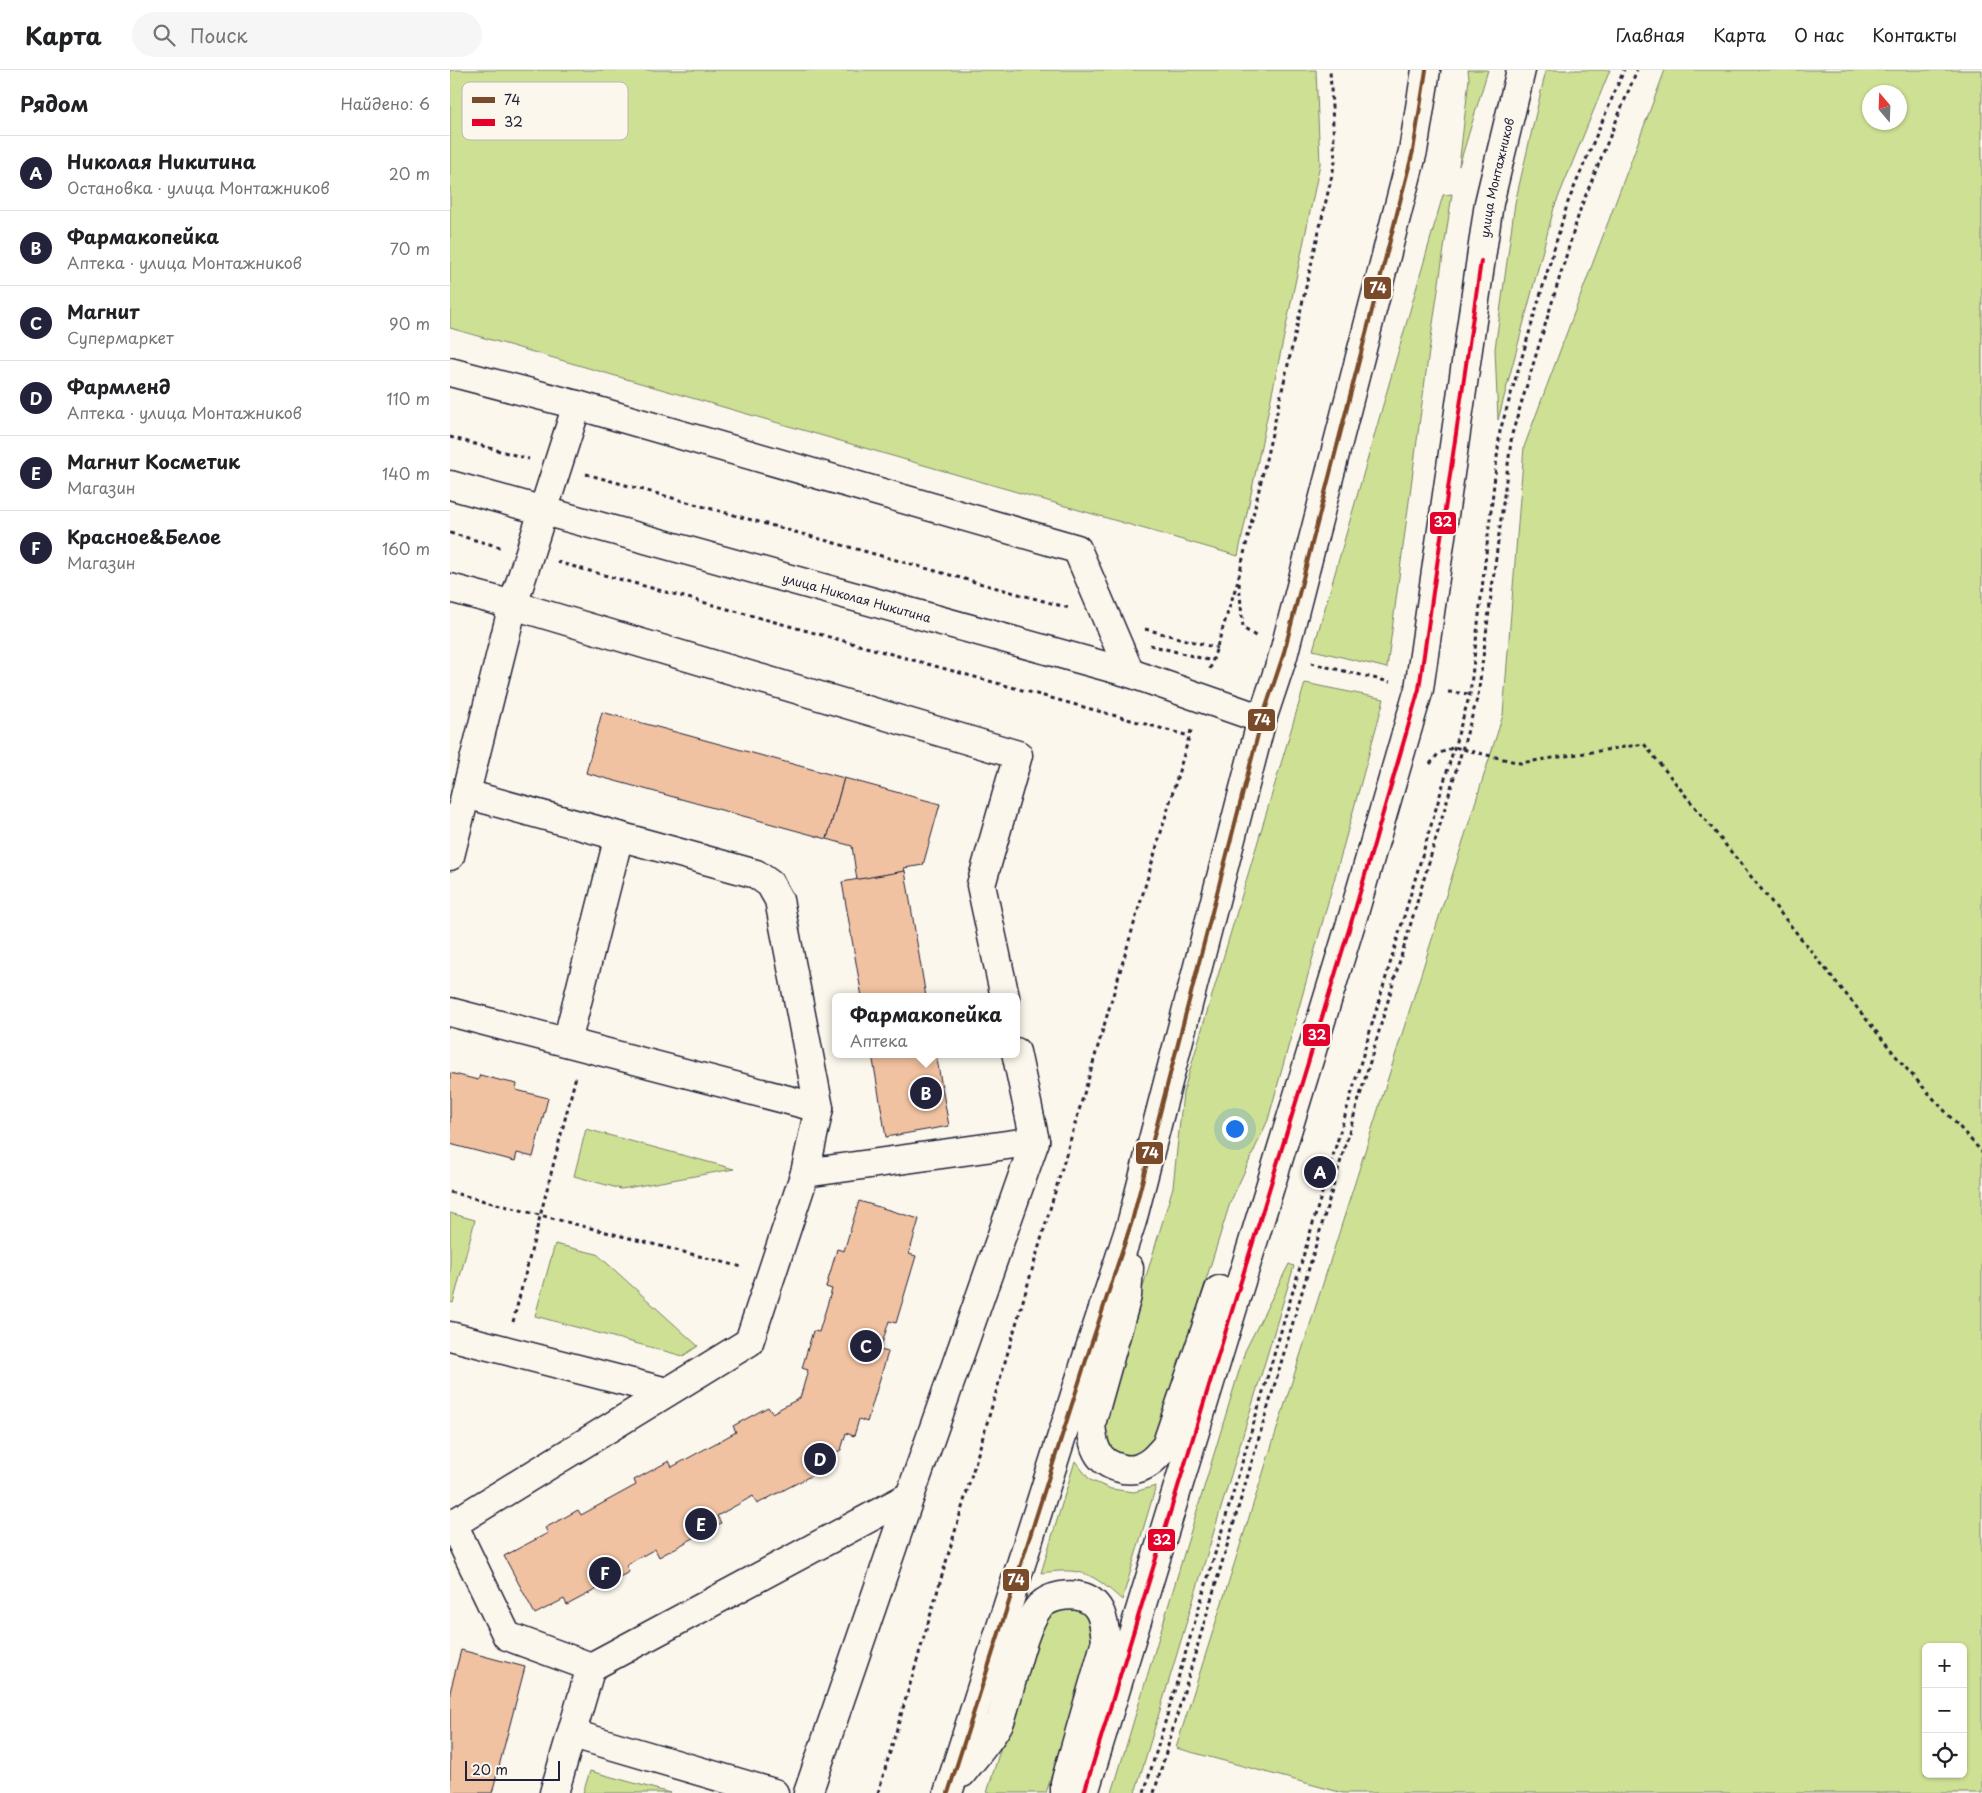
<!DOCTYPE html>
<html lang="ru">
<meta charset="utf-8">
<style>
body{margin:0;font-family:"Playpen Sans",sans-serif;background:#f6f6f6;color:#202124}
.controls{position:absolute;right:15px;bottom:15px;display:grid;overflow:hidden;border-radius:8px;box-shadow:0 1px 4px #0004}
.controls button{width:45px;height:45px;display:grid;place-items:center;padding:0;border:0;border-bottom:1px solid #e0e0e0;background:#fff;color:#202124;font:25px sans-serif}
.compass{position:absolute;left:1412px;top:15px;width:45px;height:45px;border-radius:50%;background:#fff;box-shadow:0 1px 4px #0004;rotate:341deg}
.scale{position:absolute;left:15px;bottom:12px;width:95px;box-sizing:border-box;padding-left:5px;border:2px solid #22223b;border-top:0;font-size:14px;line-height:18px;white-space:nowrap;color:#22223b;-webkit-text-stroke:4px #fbf7ec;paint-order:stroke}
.you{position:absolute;left:784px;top:1058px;width:18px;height:18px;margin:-12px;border:4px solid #fff;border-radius:50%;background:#1a73e8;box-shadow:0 0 0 8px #1a73e833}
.badge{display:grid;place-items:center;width:32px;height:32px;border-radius:50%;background:#22223b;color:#fff;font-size:16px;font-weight:700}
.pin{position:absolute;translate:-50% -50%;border:2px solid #fff;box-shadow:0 1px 5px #0006}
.popup{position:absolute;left:382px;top:923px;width:188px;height:65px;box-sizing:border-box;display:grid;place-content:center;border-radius:8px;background:#fff;filter:drop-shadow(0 1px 4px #0005);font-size:16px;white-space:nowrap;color:#757577}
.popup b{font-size:19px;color:#202124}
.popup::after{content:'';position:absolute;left:50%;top:100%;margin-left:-10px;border:10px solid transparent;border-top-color:#fff}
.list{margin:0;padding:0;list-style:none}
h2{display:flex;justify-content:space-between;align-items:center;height:65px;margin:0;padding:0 20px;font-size:21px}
h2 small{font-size:16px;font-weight:400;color:#757577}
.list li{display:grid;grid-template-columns:32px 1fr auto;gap:15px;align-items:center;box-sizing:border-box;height:75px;padding:0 20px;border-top:1px solid #e0e0e0}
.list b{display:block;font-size:19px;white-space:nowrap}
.list p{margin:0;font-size:16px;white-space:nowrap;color:#757577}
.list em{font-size:16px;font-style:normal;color:#757577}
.icon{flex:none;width:28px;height:28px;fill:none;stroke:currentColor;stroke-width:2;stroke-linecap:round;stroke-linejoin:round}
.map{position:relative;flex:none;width:1532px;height:1723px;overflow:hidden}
header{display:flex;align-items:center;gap:30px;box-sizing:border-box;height:70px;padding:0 25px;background:#fff;border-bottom:1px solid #e0e0e0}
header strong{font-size:24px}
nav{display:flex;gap:28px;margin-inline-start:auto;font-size:18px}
.search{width:350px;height:45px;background:#f6f6f6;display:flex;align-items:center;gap:12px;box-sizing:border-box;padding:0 18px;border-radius:28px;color:#757577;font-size:19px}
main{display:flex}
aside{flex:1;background:#fff}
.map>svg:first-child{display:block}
.green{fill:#cee094;stroke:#788168;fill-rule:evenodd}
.building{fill:#f1c2a1;stroke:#22223b}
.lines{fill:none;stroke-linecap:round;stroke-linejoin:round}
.minor-casing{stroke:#22223b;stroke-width:31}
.path{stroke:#22223b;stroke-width:3;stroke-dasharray:4 4;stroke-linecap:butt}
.minor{stroke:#fbf7ec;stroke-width:28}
.bus-1-casing{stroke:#fbf7ec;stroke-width:8}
.bus-2-casing{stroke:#fbf7ec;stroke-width:8}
.bus-1{stroke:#7a4b2a;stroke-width:4}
.bus-2{stroke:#e4002b;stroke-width:4}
.labels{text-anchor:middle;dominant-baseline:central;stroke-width:4.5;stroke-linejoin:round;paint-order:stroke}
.street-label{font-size:12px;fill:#22223b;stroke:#fbf7ec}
.key{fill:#fbf7ec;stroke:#bab7b7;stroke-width:1}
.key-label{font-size:14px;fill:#22223b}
.line-badge{stroke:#fbf7ec;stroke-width:2}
.badge-label{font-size:14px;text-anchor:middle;font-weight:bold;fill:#fff}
</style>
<header>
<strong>Карта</strong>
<div class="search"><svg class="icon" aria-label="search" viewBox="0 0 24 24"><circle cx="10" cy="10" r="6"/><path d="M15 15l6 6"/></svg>Поиск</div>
<nav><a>Главная</a><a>Карта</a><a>О нас</a><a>Контакты</a></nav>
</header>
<main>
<aside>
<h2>Рядом<small>Найдено: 6</small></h2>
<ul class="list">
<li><span class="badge">A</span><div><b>Николая Никитина</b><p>Остановка · улица Монтажников</p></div><em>20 m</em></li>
<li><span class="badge">B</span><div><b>Фармакопейка</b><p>Аптека · улица Монтажников</p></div><em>70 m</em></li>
<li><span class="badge">C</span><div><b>Магнит</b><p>Супермаркет</p></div><em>90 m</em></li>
<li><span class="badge">D</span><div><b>Фармленд</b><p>Аптека · улица Монтажников</p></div><em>110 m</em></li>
<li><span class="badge">E</span><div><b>Магнит Косметик</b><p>Магазин</p></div><em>140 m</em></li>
<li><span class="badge">F</span><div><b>Красное&amp;Белое</b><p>Магазин</p></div><em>160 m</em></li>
</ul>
</aside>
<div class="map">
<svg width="1532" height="1723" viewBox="0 0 1532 1723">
<rect width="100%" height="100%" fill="#fbf7ec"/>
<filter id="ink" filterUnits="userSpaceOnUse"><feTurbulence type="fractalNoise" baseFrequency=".02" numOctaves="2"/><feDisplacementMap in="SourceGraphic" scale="10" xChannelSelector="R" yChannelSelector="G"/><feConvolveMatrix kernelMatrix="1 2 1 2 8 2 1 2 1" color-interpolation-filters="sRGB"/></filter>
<g filter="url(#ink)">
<g class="green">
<path d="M0,0H866L870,94L788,486L0,258Z"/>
<path d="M1018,0H1038L1009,96L1019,9Z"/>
<path d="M1096,0H1160L1104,138L1048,350L1045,279L1065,133Z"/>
<path d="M1215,0H1532V1723H893L726,1678L1053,645L1074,377ZM1420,22H1450V52H1420ZM1476,1577H1513V1704H1476Z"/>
<path d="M1002,124L977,295L937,598L863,580L993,125Z"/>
<path d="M855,613L934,629L818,1050L780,1133L708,1364L700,1381C681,1389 655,1388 652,1362C652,1357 653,1351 654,1346L723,1117L733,1023Z"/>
<path d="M136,1059L284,1099L171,1119L124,1106Z"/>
<path d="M0,1143L25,1150L3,1233L0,1232Z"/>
<path d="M105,1174L147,1184L248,1276L233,1286L85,1246Z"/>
<path d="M839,1194L844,1196L685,1723H662L795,1281Z"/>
<path d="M625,1391L640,1410L661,1419L684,1422L706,1416L672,1530C642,1503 632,1497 591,1503Z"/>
<path d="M620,1537C640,1543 642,1547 646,1567L596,1723H537L589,1552L601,1541Z"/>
<path d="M140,1701L220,1723H133Z"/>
</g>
<g class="building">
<path d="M152,642L394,708L377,769L136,703Z"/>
<path d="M394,708L490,734L473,795L454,798L455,801L407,810L402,776L377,769Z"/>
<path d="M455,801L476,927H412L392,812Z"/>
<path d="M422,984H486L499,1056L436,1067Z"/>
<path d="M0,1003L28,1010L30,1005L49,1010L67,1014L66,1020L98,1028L83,1087L67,1083L65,1091L0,1074Z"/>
<path d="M409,1131L469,1149L459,1184L466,1186L446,1253L439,1251L430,1280L438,1282L417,1352L409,1349L404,1366L396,1363L391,1380L367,1392L372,1400L307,1434L303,1426L267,1446L271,1453L209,1487L205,1479L176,1495L179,1502L117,1535L114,1529L85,1544L54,1486L98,1463L95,1458L128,1440L131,1445L186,1415L184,1410L219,1391L222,1397L286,1362L283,1356L318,1337L322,1343L350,1328L358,1300L352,1298L363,1261L369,1262L382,1219L376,1217L387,1179L394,1181Z"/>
<path d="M11,1580L75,1597L42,1723H0V1622Z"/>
</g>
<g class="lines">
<g class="minor-casing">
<g id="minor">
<path d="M0,302L127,335L627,479L680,603"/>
<path id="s1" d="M0,415L680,603L812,649"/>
<path d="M0,518L63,535L568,685L531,815L555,927"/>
<path d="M16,724L306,804L320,814L329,830L369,1038L355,1103"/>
<path d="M0,786L63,535L127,335"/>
<path d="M0,942L369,1038"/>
<path d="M117,972L169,766"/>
<path d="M566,982L585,1071"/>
<path d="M679,1198L677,1226L641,1354C643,1376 646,1392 670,1398C675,1400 684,1400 689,1398C701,1394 708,1385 716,1376L769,1220"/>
<path d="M0,1266L217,1322"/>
<path d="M0,1453L3,1454L57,1566L141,1597"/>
<path d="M0,1462L3,1454L299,1272L355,1103L585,1071L460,1426L358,1723"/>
<path d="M123,1664L324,1723"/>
<path d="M512,1703C522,1690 544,1665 550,1651C560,1624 572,1555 590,1536C600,1526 619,1523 633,1527C653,1534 654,1553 656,1571L615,1713V1723"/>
<path d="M104,1723L141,1597L460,1426"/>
<path d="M498,1723L638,1284L682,1151L812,649L833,586L963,81L976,0"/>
<path id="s2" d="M634,1723L904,843L969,619L1039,133L1071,0"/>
</g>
</g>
<g class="path">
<path d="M0,367L79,389"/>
<path d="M136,404L619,538"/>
<path d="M0,463L50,477"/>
<path d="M107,492L739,666"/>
<path d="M789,513L793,558L807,567"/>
<path d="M695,559L767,578"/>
<path d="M700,575L762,591"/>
<path d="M861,593L940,612"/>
<path d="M760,599L788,510L885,92L880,0"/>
<path d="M998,622L1020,624"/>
<path d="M980,694L988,684L1004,677L1070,693L1194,674L1454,996L1532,1082"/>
<path d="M0,1122L292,1197"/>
<path d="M63,1252L126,1006"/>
<path d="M428,1723L742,657"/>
<path d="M694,1723L1020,624L1050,361L1118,132L1174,0"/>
<path d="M704,1723L1028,626L1062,364L1131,137L1187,0"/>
</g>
<use href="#minor" class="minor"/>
<g class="bus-1-casing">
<path id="bus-1" d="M498,1723L638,1284L682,1151L812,649L833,586L963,81L976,0"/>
</g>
<g class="bus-2-casing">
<path id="bus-2" d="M634,1723L904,843L969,619L1031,191"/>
</g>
<use href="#bus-1" class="bus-1"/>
<use href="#bus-2" class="bus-2"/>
</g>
</g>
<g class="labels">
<g class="street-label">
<text stroke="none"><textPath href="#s2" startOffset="1671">улица Монтажников</textPath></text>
<text stroke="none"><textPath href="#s1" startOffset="422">улица Николая Никитина</textPath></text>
</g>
</g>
<rect x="12" y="12" width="166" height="58" rx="8" class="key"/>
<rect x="22" y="27" width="23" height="6" fill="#7a4b2a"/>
<rect x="22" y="49" width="23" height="7" fill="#e4002b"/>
<g class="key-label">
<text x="54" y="35">74</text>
<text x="54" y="57">32</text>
</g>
<g class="line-badge">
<rect x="913" y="206" width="29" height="24" rx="5" fill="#7a4b2a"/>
<rect x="979" y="441" width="28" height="24" rx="5" fill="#e4002b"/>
<rect x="797" y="638" width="29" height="24" rx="5" fill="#7a4b2a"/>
<rect x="852" y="953" width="29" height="24" rx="5" fill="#e4002b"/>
<rect x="685" y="1071" width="29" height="24" rx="5" fill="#7a4b2a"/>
<rect x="697" y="1458" width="29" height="24" rx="5" fill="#e4002b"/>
<rect x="552" y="1498" width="28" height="24" rx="5" fill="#7a4b2a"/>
</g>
<g class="badge-label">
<text x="928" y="223">74</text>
<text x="993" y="457">32</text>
<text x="812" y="655">74</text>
<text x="867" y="970">32</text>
<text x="700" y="1088">74</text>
<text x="712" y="1475">32</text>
<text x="566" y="1515">74</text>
</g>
</svg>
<div class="controls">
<button>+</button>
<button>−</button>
<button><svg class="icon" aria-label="locate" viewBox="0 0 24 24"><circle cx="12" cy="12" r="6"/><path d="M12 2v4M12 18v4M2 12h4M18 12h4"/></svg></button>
</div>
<svg class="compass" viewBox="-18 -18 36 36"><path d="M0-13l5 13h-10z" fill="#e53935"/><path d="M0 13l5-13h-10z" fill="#757577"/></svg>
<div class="scale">20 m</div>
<div class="you"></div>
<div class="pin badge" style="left:870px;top:1102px">A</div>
<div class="pin badge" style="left:476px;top:1023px">B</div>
<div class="popup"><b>Фармакопейка</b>Аптека</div>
<div class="pin badge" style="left:416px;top:1276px">C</div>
<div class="pin badge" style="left:370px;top:1389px">D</div>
<div class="pin badge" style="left:251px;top:1454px">E</div>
<div class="pin badge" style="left:155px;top:1503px">F</div>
</div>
</main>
